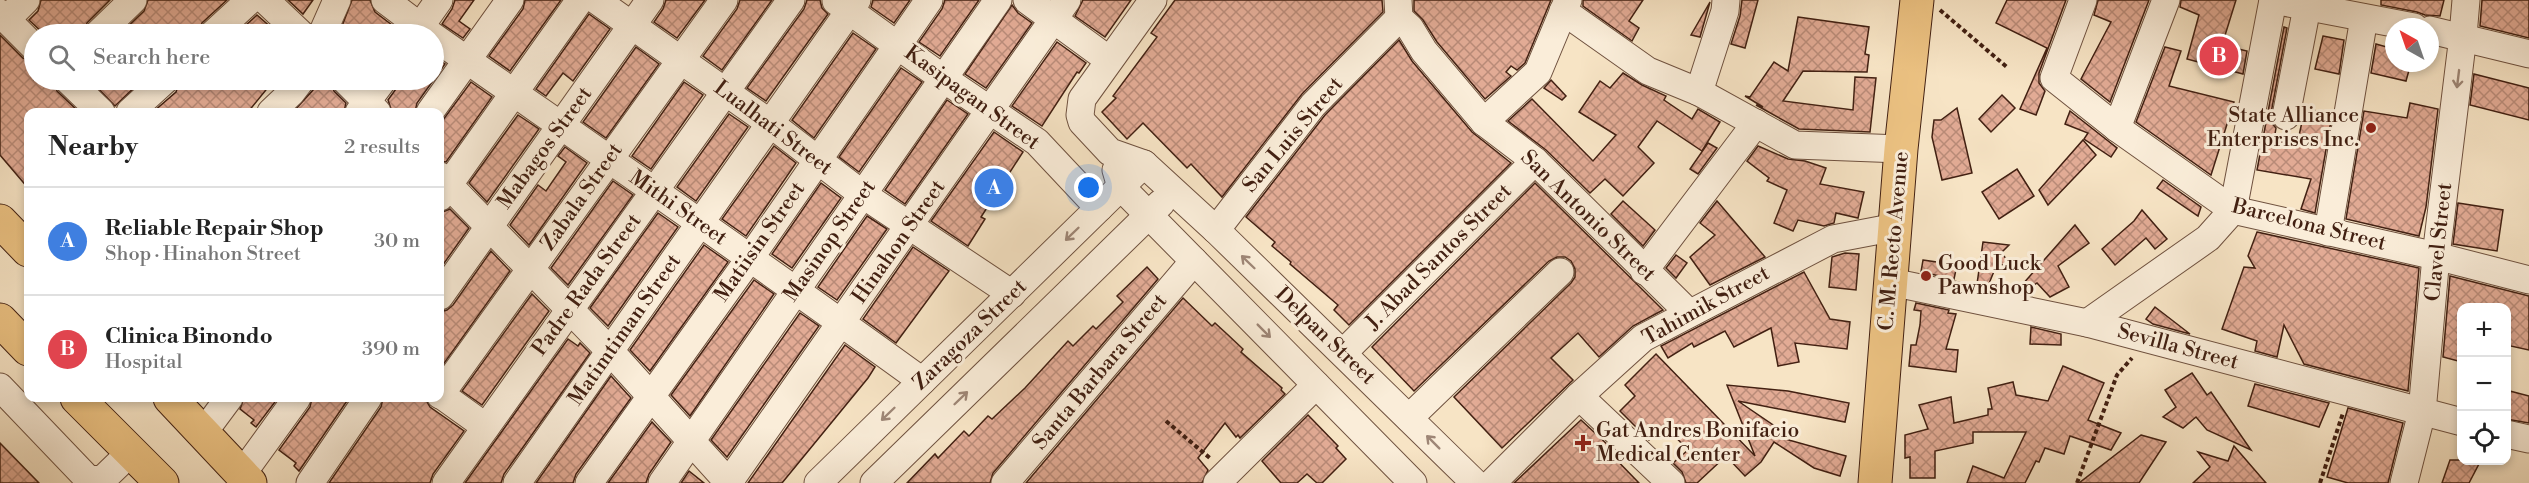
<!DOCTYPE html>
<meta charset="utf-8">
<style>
body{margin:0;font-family:"Libre Bodoni",serif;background:#f2f2f2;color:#222}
.controls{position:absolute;right:18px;bottom:18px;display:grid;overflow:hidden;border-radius:12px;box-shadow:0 3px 9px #0003}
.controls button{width:54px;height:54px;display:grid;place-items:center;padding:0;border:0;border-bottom:2px solid #e0e0e0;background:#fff;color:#222;font:30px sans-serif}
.compass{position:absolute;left:2385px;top:18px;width:54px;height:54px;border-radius:50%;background:#fff;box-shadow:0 3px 9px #0003;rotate:320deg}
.you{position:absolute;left:1089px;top:188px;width:21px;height:21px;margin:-15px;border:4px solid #fff;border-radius:50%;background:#1a73e8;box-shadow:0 0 0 9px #1a73e833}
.badge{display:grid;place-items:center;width:39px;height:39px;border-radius:50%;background:#8f2418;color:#fff;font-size:20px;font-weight:700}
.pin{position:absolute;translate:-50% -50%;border:3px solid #fff;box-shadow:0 2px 6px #0006}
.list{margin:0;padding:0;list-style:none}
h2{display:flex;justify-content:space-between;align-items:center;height:78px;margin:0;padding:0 24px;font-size:26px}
h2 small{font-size:20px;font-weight:400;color:#767676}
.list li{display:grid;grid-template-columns:39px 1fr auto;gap:18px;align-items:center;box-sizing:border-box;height:108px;padding:0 24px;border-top:2px solid #e0e0e0}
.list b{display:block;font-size:22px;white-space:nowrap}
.list p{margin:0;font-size:20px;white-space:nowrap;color:#767676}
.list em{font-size:20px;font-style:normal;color:#767676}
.icon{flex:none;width:33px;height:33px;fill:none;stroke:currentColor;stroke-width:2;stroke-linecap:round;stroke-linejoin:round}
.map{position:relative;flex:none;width:2529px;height:483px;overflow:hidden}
.search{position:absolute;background:#fff;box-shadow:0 3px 9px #0003;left:24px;top:24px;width:420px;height:66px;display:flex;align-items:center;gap:15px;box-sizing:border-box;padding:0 21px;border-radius:33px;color:#767676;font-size:22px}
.panel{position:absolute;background:#fff;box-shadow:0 3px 9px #0003;left:24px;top:108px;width:420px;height:294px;border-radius:12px}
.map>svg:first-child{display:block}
.building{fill:url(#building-cross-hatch);stroke:#422012;stroke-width:1.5}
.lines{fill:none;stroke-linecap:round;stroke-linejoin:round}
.minor-casing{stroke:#6f513f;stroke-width:29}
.major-casing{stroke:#422012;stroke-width:35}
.highway-casing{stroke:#422012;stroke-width:35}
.path{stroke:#422012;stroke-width:4;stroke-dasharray:4.5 3;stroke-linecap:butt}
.minor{stroke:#faedd9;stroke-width:27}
.major{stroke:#ecc282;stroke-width:33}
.highway{stroke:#ecc282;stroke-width:33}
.oneway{stroke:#9e8676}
.poi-dot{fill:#8f2418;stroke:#faedd9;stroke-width:2}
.labels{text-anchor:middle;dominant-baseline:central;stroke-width:6;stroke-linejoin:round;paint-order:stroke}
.street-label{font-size:21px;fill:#422012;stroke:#faedd9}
.poi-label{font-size:21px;fill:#422012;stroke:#faedd9;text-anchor:start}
</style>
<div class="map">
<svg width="2529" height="483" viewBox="0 0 2529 483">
<defs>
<pattern id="building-cross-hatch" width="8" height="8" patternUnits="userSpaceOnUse" patternTransform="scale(1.5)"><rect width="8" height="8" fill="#e2ab95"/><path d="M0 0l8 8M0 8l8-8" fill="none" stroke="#b98b78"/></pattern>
</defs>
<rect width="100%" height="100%" fill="#f7e4c5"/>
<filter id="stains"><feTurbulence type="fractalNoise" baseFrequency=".00333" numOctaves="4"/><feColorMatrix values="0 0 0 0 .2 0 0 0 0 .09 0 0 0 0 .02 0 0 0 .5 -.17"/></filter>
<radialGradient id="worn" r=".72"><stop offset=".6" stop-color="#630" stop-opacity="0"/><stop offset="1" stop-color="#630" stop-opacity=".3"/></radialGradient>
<g class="building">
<path d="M41,0H110L87,23L83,34H44L29,20L38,11Z"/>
<path d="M148,0H227L202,23L198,34H120L144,11Z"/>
<path d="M288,0H313L303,14Z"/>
<path d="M352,0H370L375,12L400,31V34H339Z"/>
<path d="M455,0H474L459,21L470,29L463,38L442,24L452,9Z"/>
<path d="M525,0H561L510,71L489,56L523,9Z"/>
<path d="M666,0H705L677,38L654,22L663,9Z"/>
<path d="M740,0H772L722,70L703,56L737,9Z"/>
<path d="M807,0H820L822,8L828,14L766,101L747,88L804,9Z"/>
<path d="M873,0H910L894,23L871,7Z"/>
<path d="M945,0H979L940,56L919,42L942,9Z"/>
<path d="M1083,0H1131L1105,37L1075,16Z"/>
<path d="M1175,0H1382L1383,12L1302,94L1222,197L1191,164L1187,168L1143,123L1127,139L1102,112L1116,98L1113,96L1157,37L1151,33Z"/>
<path d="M1414,0H1551L1525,63L1517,70L1511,66L1506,72L1511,76L1485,99L1437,42L1423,20L1414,11Z"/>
<path d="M1583,0H1643L1629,21L1639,28L1632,41L1583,6Z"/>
<path d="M1742,0H1758L1745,48L1731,44L1740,16Z"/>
<path d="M2007,0H2066L2039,73V83L2045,91L2036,115L2020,109L2047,48L1996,23Z"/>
<path d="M2098,0H2149L2110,102L2081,79L2111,22L2094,15Z"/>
<path d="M2181,0H2236L2222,45L2247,51L2243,74L2187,59L2199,15L2180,7Z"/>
<path d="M2381,0H2444L2440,16L2425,15L2417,12L2381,5Z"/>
<path d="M2482,0H2529V38L2480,26Z"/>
<path d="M1710,2L1700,37L1691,35Z"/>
<path d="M1012,5L1018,13L1032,23L986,88L965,74Z"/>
<path d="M589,14L610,29L573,81L563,73L546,96L536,89Z"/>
<path d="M257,15L274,30L262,34H236Z"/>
<path d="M1798,17L1869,27L1865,54L1869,55L1867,72L1803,71L1783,101L1853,110L1855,77L1876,78L1870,132L1799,129L1756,105L1763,107L1745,96L1750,97L1774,62L1788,71Z"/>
<path d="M2284,27L2287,28L2271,113V122L2276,128L2274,140L2297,145L2305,108L2332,115L2315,213L2301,209L2311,179L2257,170Z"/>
<path d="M853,33L876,49L814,138L792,120Z"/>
<path d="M0,35L23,58L34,62V80H53L57,91L79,112H28V188L0,155Z"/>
<path d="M2323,36L2344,40L2339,74L2315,69Z"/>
<path d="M1399,40L1412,61L1472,132L1511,163L1349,325L1334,310L1338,305L1290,264L1291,262L1272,246L1275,242L1246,217L1325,115Z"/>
<path d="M1057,42L1086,63L1079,73L1077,72L1042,126L1012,106Z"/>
<path d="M2376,44L2394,49V63H2411L2406,81L2371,73Z"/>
<path d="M636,47L659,64L606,138L583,122Z"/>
<path d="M2165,47L2181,51L2169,86L2234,102L2211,175L2136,122Z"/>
<path d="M434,56L445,64L417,103L415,112H392L388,100L396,89L398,80H434Z"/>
<path d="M901,68L922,82L859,172L839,157Z"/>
<path d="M1623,73L1642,85L1666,96L1664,100L1692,119L1698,109L1720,122L1702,151L1657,121L1638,147L1654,163L1623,196L1605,179L1590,193L1546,150L1508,121L1532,99L1593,161L1616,135L1579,112L1600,81L1610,88Z"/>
<path d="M2474,74L2529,88V120L2470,105Z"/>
<path d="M90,80H142L115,106Z"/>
<path d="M180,80H274L248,112H153L176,92Z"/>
<path d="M316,80H330L334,91L346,103L344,112H293L313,90Z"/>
<path d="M1551,80L1566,96L1562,100L1544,88Z"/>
<path d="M471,82L492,97L446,162L440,161V124Z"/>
<path d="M684,82L703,95L651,169L632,156Z"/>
<path d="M2002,95L2015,108L1991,132L1979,119Z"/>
<path d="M947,100L968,114L905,204L885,190Z"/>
<path d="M2410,103L2438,109L2426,207L2419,236L2346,219L2364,111L2407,118Z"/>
<path d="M1957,108L1972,173L1942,180L1932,137L1934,120H1941Z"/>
<path d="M2070,111L2117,148L2111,157L2084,139L2088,133L2065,124Z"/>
<path d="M729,114L748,127L696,201L677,187Z"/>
<path d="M518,115L539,129L487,202L469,183Z"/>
<path d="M994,132L1023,152L981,217L985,219L968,246L931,221Z"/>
<path d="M2083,140L2096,155L2048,205L2039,190Z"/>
<path d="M1708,143L1717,148L1698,174L1690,169Z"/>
<path d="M774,146L796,163L746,236L722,219Z"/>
<path d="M1758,146L1788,159L1805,161L1826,168L1820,184L1864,192L1858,218L1836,213L1834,223L1824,226L1798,220L1793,231L1774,223L1787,190L1767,181L1769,178L1747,161Z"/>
<path d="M565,147L587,163L529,245L510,225L538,185L546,191L566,162L558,156Z"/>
<path d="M2017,169L2034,196L1999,219L1982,192Z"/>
<path d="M2163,180L2201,207L2198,216L2157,188Z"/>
<path d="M613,181L633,195L568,285L551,268Z"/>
<path d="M821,183L841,198L792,268L772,254Z"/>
<path d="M1535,183L1663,310L1633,326L1599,357L1578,333L1551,358L1573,380L1502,448L1454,397L1571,283L1575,277V269L1571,261L1565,257H1557L1549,261L1414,391L1372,347Z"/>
<path d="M1623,201L1655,230L1643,246L1611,214Z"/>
<path d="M1717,201L1765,257L1710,285L1690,257L1715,235L1700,223Z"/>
<path d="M2458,203L2503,210L2497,251L2453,244Z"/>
<path d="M450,209L469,228L440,269V213Z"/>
<path d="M2142,210L2167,239L2155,249L2146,238L2115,265L2102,249L2134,221Z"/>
<path d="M658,213L678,227L608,326L590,308Z"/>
<path d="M867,216L887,229L837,300L818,287Z"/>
<path d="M2075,225L2089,243L2058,266L2069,287L2050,297L2037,283L2027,290L2022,285Z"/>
<path d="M2257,232L2419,268L2408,391L2304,364L2284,325L2277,357L2255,351L2257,341L2222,329L2244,267L2255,268L2248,256Z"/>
<path d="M1983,242L2009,245L2001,253L2013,266L1997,264L1988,286L1977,284Z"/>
<path d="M704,245L728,262L650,371L630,350Z"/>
<path d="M913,247L949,271L896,343L863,319Z"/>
<path d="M491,251L510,271L440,369V312L447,310L453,305Z"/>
<path d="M1845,253L1859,254L1856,290L1829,287L1832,257Z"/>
<path d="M1676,255L1687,263L1676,278L1666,268Z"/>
<path d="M1923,260L1957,265L1954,279L1921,272Z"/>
<path d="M1147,267L1158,279L993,473L990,483H907L935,454L938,458L964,431L969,436L988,416L992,419L1025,388L1068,341L1073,346L1093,326L1096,329L1123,302L1117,296Z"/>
<path d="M1804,272L1830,319L1850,322L1847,349L1795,343L1799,362L1778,366L1771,328L1734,347L1725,331L1694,347L1692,343L1668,358L1661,346Z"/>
<path d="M2450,276L2529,296V350L2506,345V308H2462V362L2443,357Z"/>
<path d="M754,280L774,294L690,416L671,395Z"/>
<path d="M532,294L549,311L482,405L462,391Z"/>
<path d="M1183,298L1212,326L1215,323L1227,334L1243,349L1241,352L1282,388L1281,390L1285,394L1240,438L1238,435L1236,437L1225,423L1198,458L1208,470L1202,483H1026Z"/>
<path d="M1916,303L1949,310L1948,313L1956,314L1946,349L1958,350L1956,372L1909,366L1911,345H1916L1920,325L1921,311L1914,310Z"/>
<path d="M2155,307L2190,334L2153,324L2146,319Z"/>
<path d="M800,313L819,326L727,457L711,440Z"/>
<path d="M2031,327L2061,334V345L2030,344Z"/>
<path d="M568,339L578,346L580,343L590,353L504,474L501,483H465Z"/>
<path d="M845,345L875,367L868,378L782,483H748Z"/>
<path d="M1656,354L1755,456L1727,385L1788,391L1849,403L1845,422L1738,401L1782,431L1778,437L1846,456L1840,476L1814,468L1774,442L1761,462L1745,476L1726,456L1697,483H1686L1682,472L1673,463L1688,450L1664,425L1649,440L1620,411L1635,396L1625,385Z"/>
<path d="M2063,366L2104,383L2088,420L2121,433L2111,450L2070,436L2064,454L2045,448L2039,462L2036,461L2025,483H1967L1973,466L2004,478L2026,432H1973V443L1935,451V478H1910V457L1905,458V435L1928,429L1919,405L1951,397L1954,423L1988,415V409H1992L1988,388L2013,382L2016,395L2048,401Z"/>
<path d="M2192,373L2207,395L2211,392L2251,450L2207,430L2196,417L2183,428L2163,417L2176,407L2165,390Z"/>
<path d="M611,376L631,398L576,474L573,483H536Z"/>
<path d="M2255,384L2329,403L2319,427L2248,406Z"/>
<path d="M2506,390L2529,396V423L2506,419Z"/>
<path d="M244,398H278L256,427L251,423L254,420L240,409Z"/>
<path d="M312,398H349L299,471L294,466L296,463L279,450L310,407Z"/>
<path d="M383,398H425L430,407L464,431L433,474L430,483H329L381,407Z"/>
<path d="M2348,408L2403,423L2388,483H2348L2327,477Z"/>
<path d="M1308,415L1338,446L1336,448L1346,459L1322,483H1317L1307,474L1297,483H1281L1262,461Z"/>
<path d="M1581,420L1609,446L1606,449L1639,483H1514Z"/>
<path d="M652,422L671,442L649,474L646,483H608Z"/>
<path d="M2141,435L2166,442L2139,483H2079Z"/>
<path d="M0,443L39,483H0Z"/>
<path d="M2234,446L2266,483H2193L2210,467L2198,452L2228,461Z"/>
<path d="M2450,460H2481L2469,483H2442Z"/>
<path d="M689,471L704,483H681Z"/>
</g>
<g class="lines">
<g class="minor-casing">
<g id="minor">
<path d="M265,0L301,34"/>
<path d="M385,0L430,34"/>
<path d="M596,0L771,124L862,194L1012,294"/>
<path d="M1027,0L1109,60"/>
<path d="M1153,0L1082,99L1080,115L1082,122L1110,152L1144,164L1216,230L1475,483"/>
<path d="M1398,0L1399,18L1410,28L1424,51L1484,122L1535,161L1689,313"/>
<path d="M2083,0L2054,78L2117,128L2233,210L2436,256L2529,280"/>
<path d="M2273,0L2414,27"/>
<path d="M836,1L944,79L1037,142L1099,208"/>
<path d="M1563,11L1648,71L1699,92L1795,145L1901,149"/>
<path d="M0,13L34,47"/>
<path d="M7,19L26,0"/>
<path d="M2430,30L2529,54"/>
<path d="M98,34L133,0"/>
<path d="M213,34L250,0"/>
<path d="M322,34L337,0"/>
<path d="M415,34L439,0"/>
<path d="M434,37C597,151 761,264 922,381"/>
<path d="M68,80L101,112"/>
<path d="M345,80L377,112"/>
<path d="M1699,92L1725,11L1726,0"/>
<path d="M130,112L165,80"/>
<path d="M271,112L291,93L301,80"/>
<path d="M359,112L383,80"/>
<path d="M430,112L510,0"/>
<path d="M2286,116L2307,7"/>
<path d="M1484,122L1538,72L1568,0"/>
<path d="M2117,128L2166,0"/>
<path d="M1116,170L1121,187L1413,483"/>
<path d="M440,176L610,351L729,483"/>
<path d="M440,197L580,0"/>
<path d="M1216,230L1313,105L1399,18"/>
<path d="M2328,232L2364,18"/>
<path d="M1644,271L1756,123"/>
<path d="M1891,282L2087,323L2462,422"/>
<path d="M440,296L650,0"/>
<path d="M2087,323L2208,238L2233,210L2273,0"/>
<path d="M1343,353L1535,161"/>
<path d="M0,387L89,480L103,479L131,452"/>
<path d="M440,394L486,427"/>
<path d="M440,395L724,0"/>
<path d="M1579,396L1671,483"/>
<path d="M1409,418L1560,272"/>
<path d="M203,433L229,398"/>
<path d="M2506,434L2529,439"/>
<path d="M242,474L297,398"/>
<path d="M729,482L1067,0"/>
<path d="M310,483L368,398"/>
<path d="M446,483L791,0"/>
<path d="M517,483L857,0"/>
<path d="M589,483L750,258L929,0"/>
<path d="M662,483L998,0"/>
<path d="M818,483L1144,164"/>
<path d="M874,483L1161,203"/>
<path d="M1005,483L1194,261"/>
<path d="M1217,483L1316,385"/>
<path d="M1492,483L1579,396L1643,338L1833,239L1896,227"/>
<path d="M2404,483L2422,412L2436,256L2463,36L2466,0"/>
</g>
</g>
<g class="major-casing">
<path id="major" d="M1875,483L1901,149L1917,0"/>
</g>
<g class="highway-casing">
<g id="highway">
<path d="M0,221L28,250"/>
<path d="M0,320L28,349"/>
<path d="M77,398L162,483"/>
<path d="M170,398L250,483"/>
</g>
</g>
<g class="path">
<path d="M1940,10L2008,68"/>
<path d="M1166,421L1211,459"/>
<path d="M2077,483L2117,375L2132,358"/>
<path d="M2320,483L2343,413"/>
</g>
<use href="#minor" class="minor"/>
<use href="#major" class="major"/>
<use href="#highway" class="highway"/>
</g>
<defs><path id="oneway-shaft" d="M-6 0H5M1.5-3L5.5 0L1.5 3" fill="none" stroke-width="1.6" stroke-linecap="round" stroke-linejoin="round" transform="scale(1.5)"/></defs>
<g class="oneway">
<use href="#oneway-shaft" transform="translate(2458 79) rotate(97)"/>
<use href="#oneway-shaft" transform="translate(1072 234) rotate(136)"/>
<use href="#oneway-shaft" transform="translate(1248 262) rotate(-136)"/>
<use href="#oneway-shaft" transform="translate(1264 331) rotate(45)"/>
<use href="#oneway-shaft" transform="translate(961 398) rotate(-44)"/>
<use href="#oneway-shaft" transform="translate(888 414) rotate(136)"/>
<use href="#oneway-shaft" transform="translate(1433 442) rotate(-135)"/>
</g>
<g class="poi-dot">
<circle cx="2371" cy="128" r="6"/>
<circle cx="1926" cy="276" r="6"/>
<path d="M1580 434h6v6h6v6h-6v6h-6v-6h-6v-6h6z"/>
</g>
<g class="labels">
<g class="street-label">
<text transform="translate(972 98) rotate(36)">Kasipagan Street</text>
<text transform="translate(773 128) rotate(37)">Lualhati Street</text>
<text transform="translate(1293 135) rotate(-50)">San Luis Street</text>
<text transform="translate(545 148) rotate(-54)">Mabagos Street</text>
<text transform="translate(582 197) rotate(-55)">Zabala Street</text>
<text transform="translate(678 208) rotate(35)">Mithi Street</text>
<text transform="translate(1588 216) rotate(44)">San Antonio Street</text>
<text transform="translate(2309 225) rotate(14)">Barcelona Street</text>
<text transform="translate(830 241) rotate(-55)">Masinop Street</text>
<text transform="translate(1894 241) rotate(-85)">C. M. Recto Avenue</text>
<text transform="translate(760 242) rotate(-55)">Matiisin Street</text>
<text transform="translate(899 242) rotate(-55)">Hinahon Street</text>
<text transform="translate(2439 242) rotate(-84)">Clavel Street</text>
<text transform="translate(1439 257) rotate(-45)">J. Abad Santos Street</text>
<text transform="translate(587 285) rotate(-54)">Padre Rada Street</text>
<text transform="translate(1706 306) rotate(-29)">Tahimik Street</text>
<text transform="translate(625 330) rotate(-55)">Matimtiman Street</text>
<text transform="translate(970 335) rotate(-44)">Zaragoza Street</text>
<text transform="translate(1325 336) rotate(44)">Delpan Street</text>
<text transform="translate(2178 347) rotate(15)">Sevilla Street</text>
<text transform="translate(1100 372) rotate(-50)">Santa Barbara Street</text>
</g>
<g class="poi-label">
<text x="2359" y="116" text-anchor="end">State Alliance<tspan x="2359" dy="24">Enterprises Inc.</tspan></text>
<text x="1938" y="264">Good Luck<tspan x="1938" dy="24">Pawnshop</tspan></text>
<text x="1596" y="431">Gat Andres Bonifacio<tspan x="1596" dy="24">Medical Center</tspan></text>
</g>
</g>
<rect width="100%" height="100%" filter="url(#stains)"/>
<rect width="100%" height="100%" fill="url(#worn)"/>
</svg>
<div class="controls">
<button>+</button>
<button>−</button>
<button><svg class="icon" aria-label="locate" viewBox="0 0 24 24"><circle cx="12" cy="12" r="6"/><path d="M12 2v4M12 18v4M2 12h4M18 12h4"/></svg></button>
</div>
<svg class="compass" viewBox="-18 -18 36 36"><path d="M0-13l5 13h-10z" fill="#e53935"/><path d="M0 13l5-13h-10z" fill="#767676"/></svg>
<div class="you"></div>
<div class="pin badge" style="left:994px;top:188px;background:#3f7fe0">A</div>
<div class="pin badge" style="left:2219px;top:56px;background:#e0444e">B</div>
<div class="search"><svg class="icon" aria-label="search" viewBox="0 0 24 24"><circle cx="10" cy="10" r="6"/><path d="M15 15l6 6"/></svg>Search here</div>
<section class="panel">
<h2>Nearby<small>2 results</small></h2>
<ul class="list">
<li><span class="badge" style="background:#3f7fe0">A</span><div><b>Reliable Repair Shop</b><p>Shop · Hinahon Street</p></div><em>30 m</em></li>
<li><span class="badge" style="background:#e0444e">B</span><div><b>Clinica Binondo</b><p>Hospital</p></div><em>390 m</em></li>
</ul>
</section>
</div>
